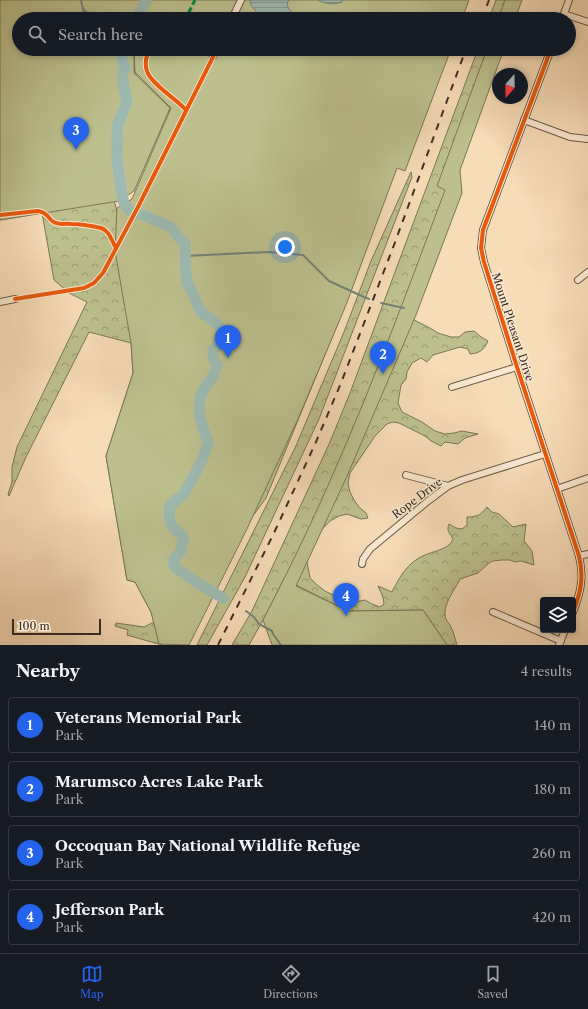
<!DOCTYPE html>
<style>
body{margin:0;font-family:"Libre Caslon Text",serif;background:#242831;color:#f1f3f6}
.controls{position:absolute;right:12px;bottom:12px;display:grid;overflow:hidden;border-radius:4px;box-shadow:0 2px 6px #0003}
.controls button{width:36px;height:36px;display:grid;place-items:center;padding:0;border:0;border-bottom:1px solid #363941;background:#171b24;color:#f1f3f6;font:20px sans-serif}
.compass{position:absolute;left:492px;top:68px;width:36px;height:36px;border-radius:50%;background:#171b24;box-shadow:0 2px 6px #0003;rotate:200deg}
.scale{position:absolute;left:12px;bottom:10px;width:89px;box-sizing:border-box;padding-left:4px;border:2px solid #3c2d24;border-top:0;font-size:11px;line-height:14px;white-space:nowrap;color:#3c2d24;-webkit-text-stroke:3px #fae8d1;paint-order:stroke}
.you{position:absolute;left:285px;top:247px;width:14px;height:14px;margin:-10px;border:3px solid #fff;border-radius:50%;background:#1a73e8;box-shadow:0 0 0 6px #1a73e833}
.badge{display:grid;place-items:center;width:26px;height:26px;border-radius:50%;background:#2563eb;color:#fff;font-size:13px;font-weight:700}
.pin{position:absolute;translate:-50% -33px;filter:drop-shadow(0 1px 2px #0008)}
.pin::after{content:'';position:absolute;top:21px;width:14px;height:12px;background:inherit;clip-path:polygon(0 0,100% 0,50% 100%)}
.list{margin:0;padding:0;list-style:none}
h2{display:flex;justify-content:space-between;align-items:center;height:52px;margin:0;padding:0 16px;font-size:17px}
h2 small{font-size:13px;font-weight:400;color:#9ea1a6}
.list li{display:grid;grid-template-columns:26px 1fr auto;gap:12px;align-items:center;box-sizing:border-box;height:56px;margin:0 8px 8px;padding:0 8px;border:1px solid #363941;border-radius:4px}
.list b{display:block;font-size:15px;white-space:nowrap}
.list p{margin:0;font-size:13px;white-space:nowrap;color:#9ea1a6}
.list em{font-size:13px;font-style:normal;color:#9ea1a6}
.icon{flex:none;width:22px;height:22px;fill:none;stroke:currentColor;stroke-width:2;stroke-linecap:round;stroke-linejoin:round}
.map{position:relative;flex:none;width:588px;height:645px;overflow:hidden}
.search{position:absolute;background:#171b24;box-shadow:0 2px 6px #0003;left:12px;right:12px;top:12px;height:44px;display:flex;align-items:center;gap:10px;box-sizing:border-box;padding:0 14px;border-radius:22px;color:#9ea1a6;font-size:15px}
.sheet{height:308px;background:#171b24}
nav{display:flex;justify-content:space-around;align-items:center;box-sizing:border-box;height:56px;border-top:1px solid #363941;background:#171b24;font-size:11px;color:#9ea1a6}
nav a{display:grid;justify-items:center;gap:2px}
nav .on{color:#2563eb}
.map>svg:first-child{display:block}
.forest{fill:url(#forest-crowns);stroke:#7c7659}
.green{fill:#bdc08e;stroke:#7c7659}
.water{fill:url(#water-rules);stroke:#768279}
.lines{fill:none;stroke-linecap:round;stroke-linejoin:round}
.stream{stroke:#768279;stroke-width:2}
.river{stroke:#9dbbb2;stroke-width:11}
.minor-casing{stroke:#6b5949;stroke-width:8}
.minor{stroke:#fae8d1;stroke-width:6}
.rail{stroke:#3c2d24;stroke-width:2;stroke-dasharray:7 7;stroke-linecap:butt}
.quiet{stroke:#00873e;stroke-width:3;stroke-dasharray:6 3;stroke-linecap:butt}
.cycleway-casing{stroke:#fae8d1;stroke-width:6}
.cycleway{stroke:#e8590c;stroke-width:4}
.labels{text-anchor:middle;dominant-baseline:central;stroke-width:3;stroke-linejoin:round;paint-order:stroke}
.street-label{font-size:11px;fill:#3c2d24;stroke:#fae8d1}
</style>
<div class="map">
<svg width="588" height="645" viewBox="0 0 588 645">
<defs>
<pattern id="forest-crowns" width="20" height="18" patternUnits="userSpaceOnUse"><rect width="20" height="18" fill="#bdc08e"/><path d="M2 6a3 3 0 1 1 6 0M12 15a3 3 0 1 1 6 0" fill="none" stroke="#9b9c74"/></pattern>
<pattern id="water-rules" width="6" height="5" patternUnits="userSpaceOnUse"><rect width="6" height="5" fill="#9dbbb2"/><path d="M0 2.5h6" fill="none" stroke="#819891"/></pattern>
</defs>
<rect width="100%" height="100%" fill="#f7dcb8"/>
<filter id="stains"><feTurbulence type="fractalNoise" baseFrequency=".005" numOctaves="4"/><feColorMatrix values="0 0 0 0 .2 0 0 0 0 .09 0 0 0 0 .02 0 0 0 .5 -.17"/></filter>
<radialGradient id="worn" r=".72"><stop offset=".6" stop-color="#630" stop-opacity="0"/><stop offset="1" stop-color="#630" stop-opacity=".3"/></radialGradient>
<g class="forest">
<path d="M496,0H513L508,19H489Z"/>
<path d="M137,49H206L338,323L266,498L250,520L162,645L127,635L128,630L115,626L116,623L144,627L154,622L151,612L135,582L127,580L106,456L133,373L131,343L89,332L26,457L9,496L8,494L12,482V467L17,447L87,302L69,293L54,280L42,213L0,220V130L114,200L118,215L133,233L171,120L168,109L137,77C132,67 133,59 137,49Z"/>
<path d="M478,49H498L446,197L439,207L435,237L402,314L430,328L438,333L451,337H459L465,332L474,331L481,337L488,341C484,350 480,353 470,354L468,349L460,347L433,355L427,362L421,358L412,363L407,372L406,379L401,385L398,403L402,412L422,422L435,431L445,434L454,433L462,431L478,434L465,438L458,444L445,442L441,446L431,441L425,436L399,423L393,422L387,424L375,436L350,473L348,483L350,492L354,500L359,507L366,513L368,518L361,519L347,514L339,516L330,521L310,542L307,562L310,578L317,585L325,591L347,602H355L365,600L372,604L380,607L384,604L383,597L378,586L392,592C400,576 408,562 425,555C431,552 449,549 452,541C454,537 449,534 448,530C448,528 448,526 449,524L456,528L462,529L467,525V517C477,517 481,515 487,507L492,512L499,514L513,527L526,524L524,541L532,551L534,565L521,561L515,562L510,560H502L493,561L489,563L478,573L460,579C455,590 441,606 446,619C447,622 450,624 451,627C454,633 455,639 457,645H447L423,610L348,611L284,579L263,620L249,645H232L252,611L330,442L350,393Z"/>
<path d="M411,172L412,177L319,419L245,577L207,645H197L295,448L344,332L371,261Z"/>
</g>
<g class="green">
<path d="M0,0H469L462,19H19V49H451L405,171L397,168L346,305L298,419L246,531L189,645L159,644L151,612L135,582L127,580L106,456L133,373L131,343L115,251L117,208L132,199L171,108L135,72L134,52V73L170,108L134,191L119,201L0,220Z"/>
<path d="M505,0H522L515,19H498Z"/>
<path d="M487,49H504L460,170L462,193L416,315L348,474L296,586L348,611L423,610L447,645H272L263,620C279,589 295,557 310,525C361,416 403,303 445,190L437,186Z"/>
</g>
<g class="water">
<path d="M250,0H289L288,1C286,6 289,10 293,13V19H262L251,5Z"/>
<path d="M318,0H343L342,2C335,5 325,4 318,0Z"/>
</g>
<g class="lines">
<g class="stream">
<path d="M81,0L83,9L93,18L96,19"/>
<path d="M83,11L86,19"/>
<path d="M89,49C100,52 114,47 121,57"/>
<path d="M185,256L269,252L303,255L329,281L364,297L369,299"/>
<path d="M381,303L404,308"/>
<path d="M246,611L254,617L259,624L272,631L273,634L281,645"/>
</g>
<g class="river">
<path d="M135,19L147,0"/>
<path d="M121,49C120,56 123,62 125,68L123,73V83L127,102L117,127V159L122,196L125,206L129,210L140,214L171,227L180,239L185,243C186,257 184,271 188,284C190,289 192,292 194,296C196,301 197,306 200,310C209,321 219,320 224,335L217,345L213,350V358L217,364C216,368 215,372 213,376C210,381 205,386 203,391C194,411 203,425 208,443L203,458L188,487L182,496L177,499L170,506L169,517L172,526L183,537L184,540L180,552L174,560V564L176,568L199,584L223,598"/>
</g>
<g class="minor-casing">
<g id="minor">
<path d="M564,14L588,22"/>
<path d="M232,19L241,0"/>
<path d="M562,19L569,0"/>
<path d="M551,49L483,230L481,248L484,262L517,367L579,556C584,577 581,592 573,612"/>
<path d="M213,56L217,49"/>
<path d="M524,120L570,137L588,139"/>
<path d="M578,280L588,272"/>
<path d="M0,302L15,299"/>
<path d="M452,387L517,367"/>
<path d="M406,475L448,486"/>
<path d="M557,489L588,478"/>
<path d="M579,556L588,554"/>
<path d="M362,564L363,559L370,549L428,501L448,486L462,480L545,454"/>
<path d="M493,612L561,641"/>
<path d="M559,645L565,630"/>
</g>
</g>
<use href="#minor" class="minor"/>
<g class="rail">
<path d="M482,19L489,0"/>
<path d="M218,645L274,533L316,442L341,383L394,245L466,49"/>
</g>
<path class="quiet" d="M182,19L189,12L195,0"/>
<g class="cycleway-casing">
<g id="cycleway">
<path d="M151,49C144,57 144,70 151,78C160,90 176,99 186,110"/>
<path d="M551,49L483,230L481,248L484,262L517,367L579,556C584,577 581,592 573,612"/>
<path d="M0,215L38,211C50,213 48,221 56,223C61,225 67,223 72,224C82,224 92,226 101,228C110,231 111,240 116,248"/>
<path d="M15,299L84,288L94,283L103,273L139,205L217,49"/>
</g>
</g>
<use href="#cycleway" class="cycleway"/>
</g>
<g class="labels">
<g class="street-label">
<text transform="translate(513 327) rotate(72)">Mount Pleasant Drive</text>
<text transform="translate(417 498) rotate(-37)">Rope Drive</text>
</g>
</g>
<rect width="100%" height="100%" filter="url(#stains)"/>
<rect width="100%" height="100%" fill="url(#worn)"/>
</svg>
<div class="controls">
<button><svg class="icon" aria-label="layers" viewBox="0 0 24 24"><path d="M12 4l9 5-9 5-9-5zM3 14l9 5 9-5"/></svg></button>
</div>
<svg class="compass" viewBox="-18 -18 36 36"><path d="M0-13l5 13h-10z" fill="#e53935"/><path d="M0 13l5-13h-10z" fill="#9ea1a6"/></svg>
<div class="scale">100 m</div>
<div class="you"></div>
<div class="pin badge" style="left:228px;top:358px">1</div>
<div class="pin badge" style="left:383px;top:374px">2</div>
<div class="pin badge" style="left:76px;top:150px">3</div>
<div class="pin badge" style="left:346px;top:616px">4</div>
<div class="search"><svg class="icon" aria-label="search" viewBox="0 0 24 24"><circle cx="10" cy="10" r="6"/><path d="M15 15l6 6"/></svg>Search here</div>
</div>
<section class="sheet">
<h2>Nearby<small>4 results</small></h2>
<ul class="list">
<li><span class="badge">1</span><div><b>Veterans Memorial Park</b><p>Park</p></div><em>140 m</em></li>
<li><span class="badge">2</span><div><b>Marumsco Acres Lake Park</b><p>Park</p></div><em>180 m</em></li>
<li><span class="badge">3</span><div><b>Occoquan Bay National Wildlife Refuge</b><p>Park</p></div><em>260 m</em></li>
<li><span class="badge">4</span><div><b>Jefferson Park</b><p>Park</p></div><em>420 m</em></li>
</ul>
</section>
<nav>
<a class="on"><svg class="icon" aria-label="map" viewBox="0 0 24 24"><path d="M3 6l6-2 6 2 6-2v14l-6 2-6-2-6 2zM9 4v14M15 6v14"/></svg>Map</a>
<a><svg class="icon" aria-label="directions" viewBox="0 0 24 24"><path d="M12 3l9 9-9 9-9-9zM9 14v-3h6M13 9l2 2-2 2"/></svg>Directions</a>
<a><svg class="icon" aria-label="saved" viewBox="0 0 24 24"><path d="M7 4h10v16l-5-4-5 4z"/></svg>Saved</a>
</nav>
